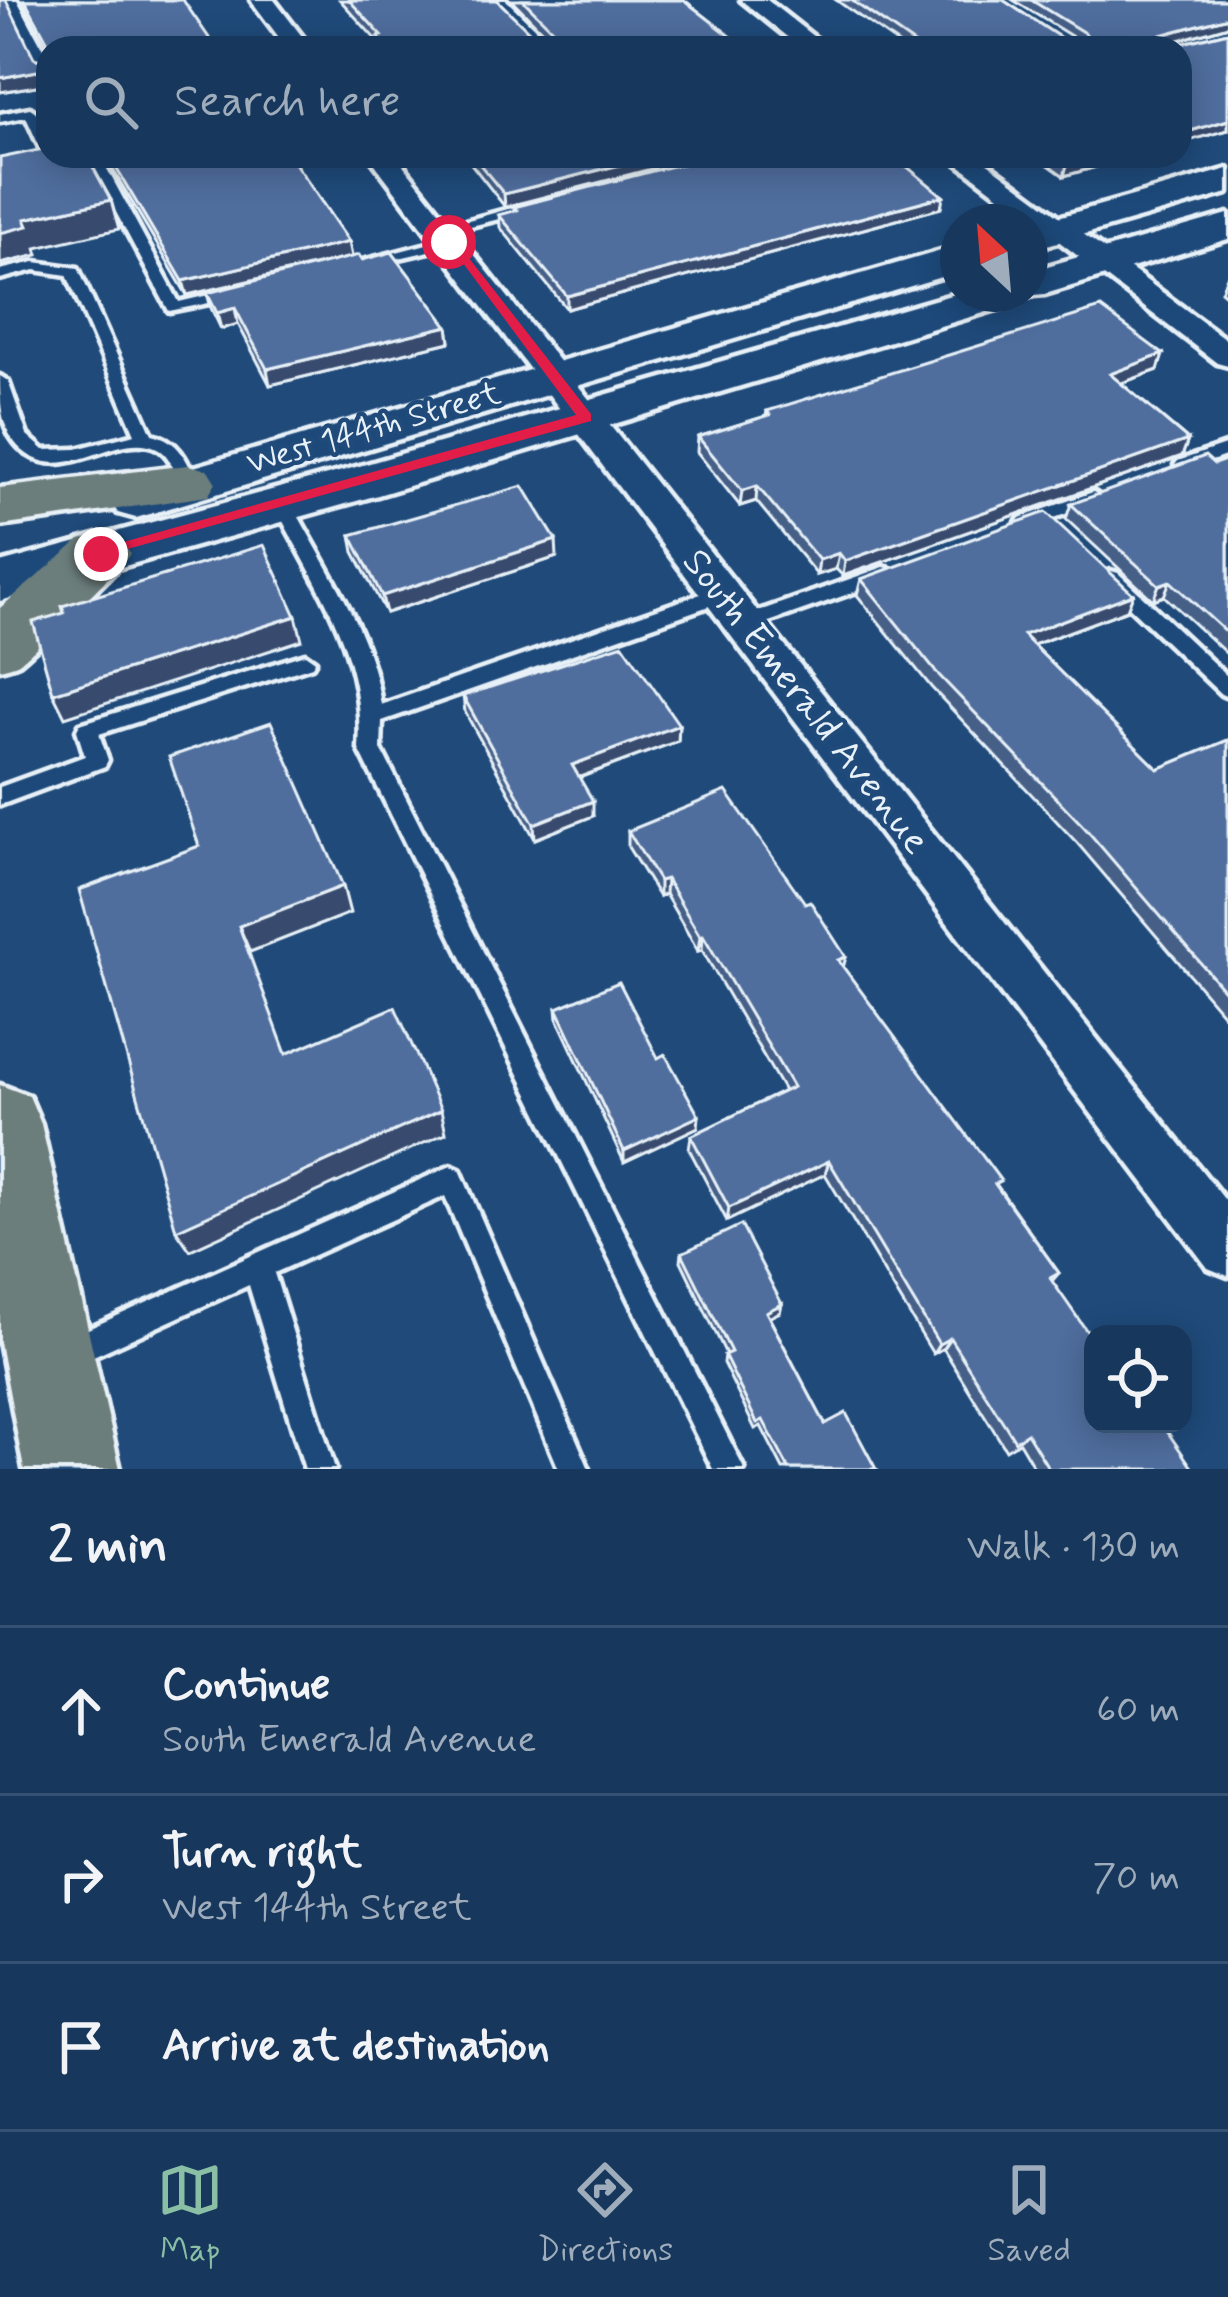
<!DOCTYPE html>
<meta charset="utf-8">
<style>
body{margin:0;font-family:Mynerve,sans-serif;background:#203f62;color:#f1f3f6}
.controls{position:absolute;right:36px;bottom:36px;display:grid;overflow:hidden;border-radius:24px;box-shadow:0 6px 30px #0003}
.controls button{width:108px;height:108px;display:grid;place-items:center;padding:0;border:0;border-bottom:3px solid #365272;background:#17385c;color:#f1f3f6;font:60px sans-serif}
.compass{position:absolute;left:940px;top:204px;width:108px;height:108px;border-radius:50%;background:#17385c;box-shadow:0 6px 30px #0003;rotate:334deg}
.stop{position:absolute;width:36px;height:36px;margin:-27px;border:9px solid #e11d48;border-radius:50%;background:#fff}
.stop.end{background:#e11d48;border-color:#fff;box-shadow:0 3px 12px #0008}
.list{margin:0;padding:0;list-style:none}
h2{display:flex;justify-content:space-between;align-items:center;height:156px;margin:0;padding:0 48px;font-size:51px}
h2 small{font-size:39px;font-weight:400;color:#9eacbb}
.list li{display:grid;grid-template-columns:78px 1fr auto;gap:36px;align-items:center;box-sizing:border-box;height:168px;padding:0 48px;border-top:3px solid #365272}
.list b{display:block;font-size:45px;white-space:nowrap}
.list p{margin:0;font-size:39px;white-space:nowrap;color:#9eacbb}
.list em{font-size:39px;font-style:normal;color:#9eacbb}
.icon{flex:none;width:66px;height:66px;fill:none;stroke:currentColor;stroke-width:2;stroke-linecap:round;stroke-linejoin:round}
.map{position:relative;flex:none;width:1228px;height:1469px;overflow:hidden}
.search{position:absolute;background:#17385c;box-shadow:0 6px 30px #0003;left:36px;right:36px;top:36px;height:132px;display:flex;align-items:center;gap:30px;box-sizing:border-box;padding:0 42px;border-radius:36px;color:#9eacbb;font-size:45px}
.sheet{height:660px;background:#17385c}
nav{display:flex;justify-content:space-around;align-items:center;box-sizing:border-box;height:168px;border-top:3px solid #365272;background:#17385c;font-size:33px;color:#9eacbb}
nav a{display:grid;justify-items:center;gap:6px}
nav .on{color:#8abfa5}
.map>svg:first-child{display:block}
.lines{fill:none;stroke-linecap:round;stroke-linejoin:round}
.lane-casing{stroke:#e8f1f8;stroke-width:9}
.street-casing{stroke:#e8f1f8;stroke-width:9}
.secondary-casing{stroke:#e8f1f8;stroke-width:9}
.primary-casing{stroke:#e8f1f8;stroke-width:9}
.lane{fill:#1f4a7a;fill-rule:evenodd}
.street{fill:#1f4a7a;fill-rule:evenodd}
.secondary{fill:#1f4a7a;fill-rule:evenodd}
.primary{fill:#6c7e7c;fill-rule:evenodd}
.wall{fill:#445e87;stroke:#e8f1f8;stroke-width:3}
.shaded-wall{fill:#374c6e;stroke:#e8f1f8;stroke-width:3}
.building{fill:#4f6d9d;stroke:#e8f1f8;stroke-width:3}
.route{fill:#e11d48}
.labels{text-anchor:middle;dominant-baseline:central;stroke-width:9;stroke-linejoin:round;paint-order:stroke}
.far-street-label{font-size:33px;fill:#e8f1f8;stroke:#1f4a7a}
.street-label{font-size:39px;fill:#e8f1f8;stroke:#1f4a7a}
</style>
<div class="map">
<svg width="1228" height="1469" viewBox="0 0 1228 1469">
<rect width="100%" height="100%" fill="#1f4a7a"/>
<filter id="ink" filterUnits="userSpaceOnUse"><feTurbulence type="fractalNoise" baseFrequency=".00833" numOctaves="2"/><feDisplacementMap in="SourceGraphic" scale="24" xChannelSelector="R" yChannelSelector="G"/><feConvolveMatrix kernelMatrix="1 2 1 2 8 2 1 2 1" color-interpolation-filters="sRGB"/></filter>
<g filter="url(#ink)">
<g class="lines">
<g class="lane-casing">
<g id="lane">
<path d="M5,0H17L48,58V74L42,70Z"/>
<path d="M493,0H506L555,48H542Z"/>
<path d="M30,108C45,116 48,138 48,154L41,150L26,117L0,122V114Z"/>
<path d="M86,156H100L179,302L234,289L242,294L239,297L169,311Z"/>
<path d="M653,156H668L682,171L670,174Z"/>
<path d="M538,201L545,205L543,208L439,234L432,230Z"/>
<path d="M450,238L455,239V245L369,265L362,261Z"/>
<path d="M35,262L78,268L152,434C179,440 187,460 197,483L194,487H182C174,473 172,456 157,448C118,429 70,483 27,454C1,435 0,405 0,376L8,381L27,435L44,450L76,449L135,434L67,275L35,270L0,279V270Z"/>
<path d="M1228,444V455L1184,471L1175,465L1178,461Z"/>
<path d="M1093,492L1102,498L1099,502L1026,528L1017,522L1020,518Z"/>
<path d="M283,498L292,504C326,569 371,631 381,705L715,589H729L732,594L729,599L382,721L381,749L744,1469H713L359,749C366,653 316,586 274,504Z"/>
<path d="M884,567L891,569L893,574L891,579L743,631L733,624L736,619Z"/>
<path d="M1111,571L1118,573L1228,677V697L1221,694L1104,583L1102,578L1104,573Z"/>
<path d="M305,654L315,661L312,666L99,734L108,760L105,766L0,805V787L85,756L77,730L80,724Z"/>
<path d="M451,1166L460,1170L589,1469H559L445,1196L274,1273L335,1469H305L249,1285L67,1368L57,1363L52,1353L57,1343Z"/>
</g>
</g>
<g class="street-casing">
<g id="street">
<path d="M251,0H274L311,48H287Z"/>
<path d="M741,0H767L828,48H801Z"/>
<path d="M369,156H396L1228,1204V1276L1208,1268Z"/>
<path d="M948,156H978L1228,341V366L1217,363Z"/>
</g>
</g>
<g class="secondary-casing">
<g id="secondary">
<path d="M1228,169V193L1030,250V225Z"/>
<path d="M1228,214V239L1045,294L1022,296L1017,303L378,495L0,601V563L342,471L958,293L1030,294V271Z"/>
<path d="M958,246V272L136,518L118,513L110,501L118,489Z"/>
</g>
</g>
<g class="primary-casing">
<g id="primary">
<path d="M188,465L208,470L216,483L208,496L0,526V488Z"/>
<path d="M101,534L122,540L130,554C125,563 26,659 19,663C13,666 6,667 0,669V608L80,540Z"/>
<path d="M0,1085L29,1096L41,1124L120,1469H24L0,1342Z"/>
</g>
</g>
<use href="#lane" class="lane"/>
<use href="#street" class="street"/>
<use href="#secondary" class="secondary"/>
<use href="#primary" class="primary"/>
</g>
<g class="wall">
<path d="M22,0H183L48,48V84L0,92L34,58L47,63L48,48Z"/>
<path d="M340,0H497L538,40L552,41L512,0H684L738,42L755,48H379V43Z"/>
<path d="M836,0H1003L1067,42L1079,41L1013,0H1228V26L1169,43H1183L1228,32V130L1180,143V48H904Z"/>
<path d="M107,156H290L349,242L352,257L187,295L110,165Z"/>
<path d="M465,156H656L655,168L505,207Z"/>
<path d="M1036,156H1135L1064,176Z"/>
<path d="M514,207L941,208L567,309L500,227L499,215L515,211Z"/>
<path d="M362,260L448,326L450,342L270,385L238,324L221,329L211,308L207,293Z"/>
<path d="M1228,274V297L1221,291Z"/>
<path d="M1163,354L1158,370L1121,383L1188,440L1182,456L843,576L836,569L817,575L756,501L740,506L697,452L698,437L766,416L767,411Z"/>
<path d="M1228,459V655L1164,596L1153,600L1066,519L1071,504Z"/>
<path d="M351,535L557,557L386,613L354,552Z"/>
<path d="M861,579L1133,594L1127,610L1033,645L1158,769L1228,740V1020L1078,844L931,687L857,595Z"/>
<path d="M463,696L679,725L678,741L579,778L593,816L535,839L465,712Z"/>
<path d="M628,831L805,903L846,957L843,968L1059,1273L1052,1281L1093,1424L1193,1469H1035L1019,1442L1006,1450L943,1348L933,1354L825,1174L727,1221L689,1149L691,1136L784,1091L702,950L698,951L665,894L659,897L628,847Z"/>
<path d="M557,1008L658,1058L698,1127L624,1162L558,1020Z"/>
<path d="M682,1253L782,1304L780,1312L769,1317L825,1424L876,1469H783L761,1426L755,1429L723,1363L724,1355L726,1354L681,1261Z"/>
</g>
<g class="shaded-wall">
<path d="M1228,17V26L1158,46L1161,35Z"/>
<path d="M48,69V84L0,92V78Z"/>
<path d="M1228,120V130L1180,143V134Z"/>
<path d="M656,156L655,168L505,207L504,194Z"/>
<path d="M1100,156H1135L1064,176L1067,165Z"/>
<path d="M943,196L941,208L567,309V296Z"/>
<path d="M111,200L119,229L36,248L38,255L0,264V233L25,219Z"/>
<path d="M349,242L352,257L187,295L183,281Z"/>
<path d="M235,308L238,324L221,329L217,313Z"/>
<path d="M448,326L450,342L270,385L267,369Z"/>
<path d="M1163,354L1158,370L1105,389L1110,374Z"/>
<path d="M1188,440L1182,456L843,576L845,561Z"/>
<path d="M757,486L756,501L740,506L742,491Z"/>
<path d="M556,540L557,557L386,613L382,596Z"/>
<path d="M839,553L836,569L817,575L819,560Z"/>
<path d="M1170,581L1164,596L1153,600L1159,585Z"/>
<path d="M1133,594L1127,610L1017,651L1023,635Z"/>
<path d="M296,616L302,640L65,717L53,693Z"/>
<path d="M679,725L678,741L572,780V765Z"/>
<path d="M593,801V816L535,839L534,824Z"/>
<path d="M666,879L665,894L659,897V881Z"/>
<path d="M343,886L350,913L250,952L239,926Z"/>
<path d="M703,935L702,950L698,951L700,936Z"/>
<path d="M441,1110L446,1133L190,1250L176,1230Z"/>
<path d="M699,1116L698,1127L624,1162V1151Z"/>
<path d="M829,1161L825,1174L727,1221L729,1208Z"/>
<path d="M782,1304L780,1312L764,1320L766,1312Z"/>
<path d="M950,1338L943,1348L933,1354L939,1344Z"/>
</g>
<g class="building">
<path d="M0,0H6L34,58L47,63L48,42L25,0H183L216,48H48V69L0,78Z"/>
<path d="M349,0H497L538,40L555,41L559,36L523,0H684L738,42L746,40L755,48H387L378,37L382,36Z"/>
<path d="M851,0H1003L1067,42L1087,41L1086,34L1031,0H1228V17L1161,35L1165,42L1183,43L1228,32V120L1180,134V48H920Z"/>
<path d="M48,148V156H87L111,200L25,219L28,226L0,233V158Z"/>
<path d="M109,156H290L349,242L183,281Z"/>
<path d="M473,156H654L504,194Z"/>
<path d="M722,156H894L943,196L567,296L499,215L517,210L514,207L668,167Z"/>
<path d="M1054,156H1100L1067,165Z"/>
<path d="M392,252L448,326L267,369L235,308L217,313L207,293L359,255L362,260Z"/>
<path d="M1101,308L1163,354L1110,374L1188,440L845,561L839,553L819,560L757,486L742,491L698,437L770,415L767,411Z"/>
<path d="M1205,456L1214,464L1228,459V634L1170,581L1159,585L1071,504Z"/>
<path d="M523,486L556,540L382,596L351,535Z"/>
<path d="M1046,512L1133,594L1023,635L1158,769L1228,740V995L1085,828L935,671L861,579Z"/>
<path d="M264,545L296,616L53,693L33,622L64,613L62,606Z"/>
<path d="M623,644L679,725L572,765L593,801L534,824L463,696Z"/>
<path d="M271,722L343,886L239,926L286,1054L395,1007L441,1110L176,1230L79,890L199,846L169,757Z"/>
<path d="M726,791L805,903L810,901L846,957L838,960L1001,1181L995,1184L1059,1273L1050,1278L1093,1340V1424H1162L1193,1469H1049L1027,1433L1015,1441L950,1338L939,1344L829,1161L729,1208L691,1136L793,1087L703,935L700,936L666,879L659,881L628,831Z"/>
<path d="M619,982L658,1058L665,1054L699,1116L624,1151L557,1008Z"/>
<path d="M741,1225L782,1304L766,1312L825,1424L846,1413L876,1469H789L763,1420L757,1423L724,1355L731,1352L682,1253Z"/>
</g>
</g>
<path class="route" d="M445,239H454L591,414V421L95,558V550L576,415Z"/>
<g class="labels">
<g class="far-street-label">
<text transform="translate(374 429) rotate(-16)">West 144th Street</text>
</g>
<g class="street-label">
<text transform="translate(805 702) rotate(52)">South Emerald Avenue</text>
</g>
</g>
</svg>
<div class="controls">
<button><svg class="icon" aria-label="locate" viewBox="0 0 24 24"><circle cx="12" cy="12" r="6"/><path d="M12 2v4M12 18v4M2 12h4M18 12h4"/></svg></button>
</div>
<svg class="compass" viewBox="-18 -18 36 36"><path d="M0-13l5 13h-10z" fill="#e53935"/><path d="M0 13l5-13h-10z" fill="#9eacbb"/></svg>
<div class="stop" style="left:449px;top:242px"></div>
<div class="stop end" style="left:101px;top:554px"></div>
<div class="search"><svg class="icon" aria-label="search" viewBox="0 0 24 24"><circle cx="10" cy="10" r="6"/><path d="M15 15l6 6"/></svg>Search here</div>
</div>
<section class="sheet">
<h2>2 min<small>Walk · 130 m</small></h2>
<ul class="list">
<li><svg class="icon" aria-label="ahead" viewBox="0 0 24 24"><path d="M12 20V5M6 11l6-6 6 6"/></svg><div><b>Continue</b><p>South Emerald Avenue</p></div><em>60 m</em></li>
<li><svg class="icon" aria-label="right" viewBox="0 0 24 24"><path d="M7 20v-9h11M14 6l5 5-5 5"/></svg><div><b>Turn right</b><p>West 144th Street</p></div><em>70 m</em></li>
<li><svg class="icon" aria-label="arrive" viewBox="0 0 24 24"><path d="M6 21V4h12l-3 4 3 4H6"/></svg><div><b>Arrive at destination</b></div></li>
</ul>
</section>
<nav>
<a class="on"><svg class="icon" aria-label="map" viewBox="0 0 24 24"><path d="M3 6l6-2 6 2 6-2v14l-6 2-6-2-6 2zM9 4v14M15 6v14"/></svg>Map</a>
<a><svg class="icon" aria-label="directions" viewBox="0 0 24 24"><path d="M12 3l9 9-9 9-9-9zM9 14v-3h6M13 9l2 2-2 2"/></svg>Directions</a>
<a><svg class="icon" aria-label="saved" viewBox="0 0 24 24"><path d="M7 4h10v16l-5-4-5 4z"/></svg>Saved</a>
</nav>
